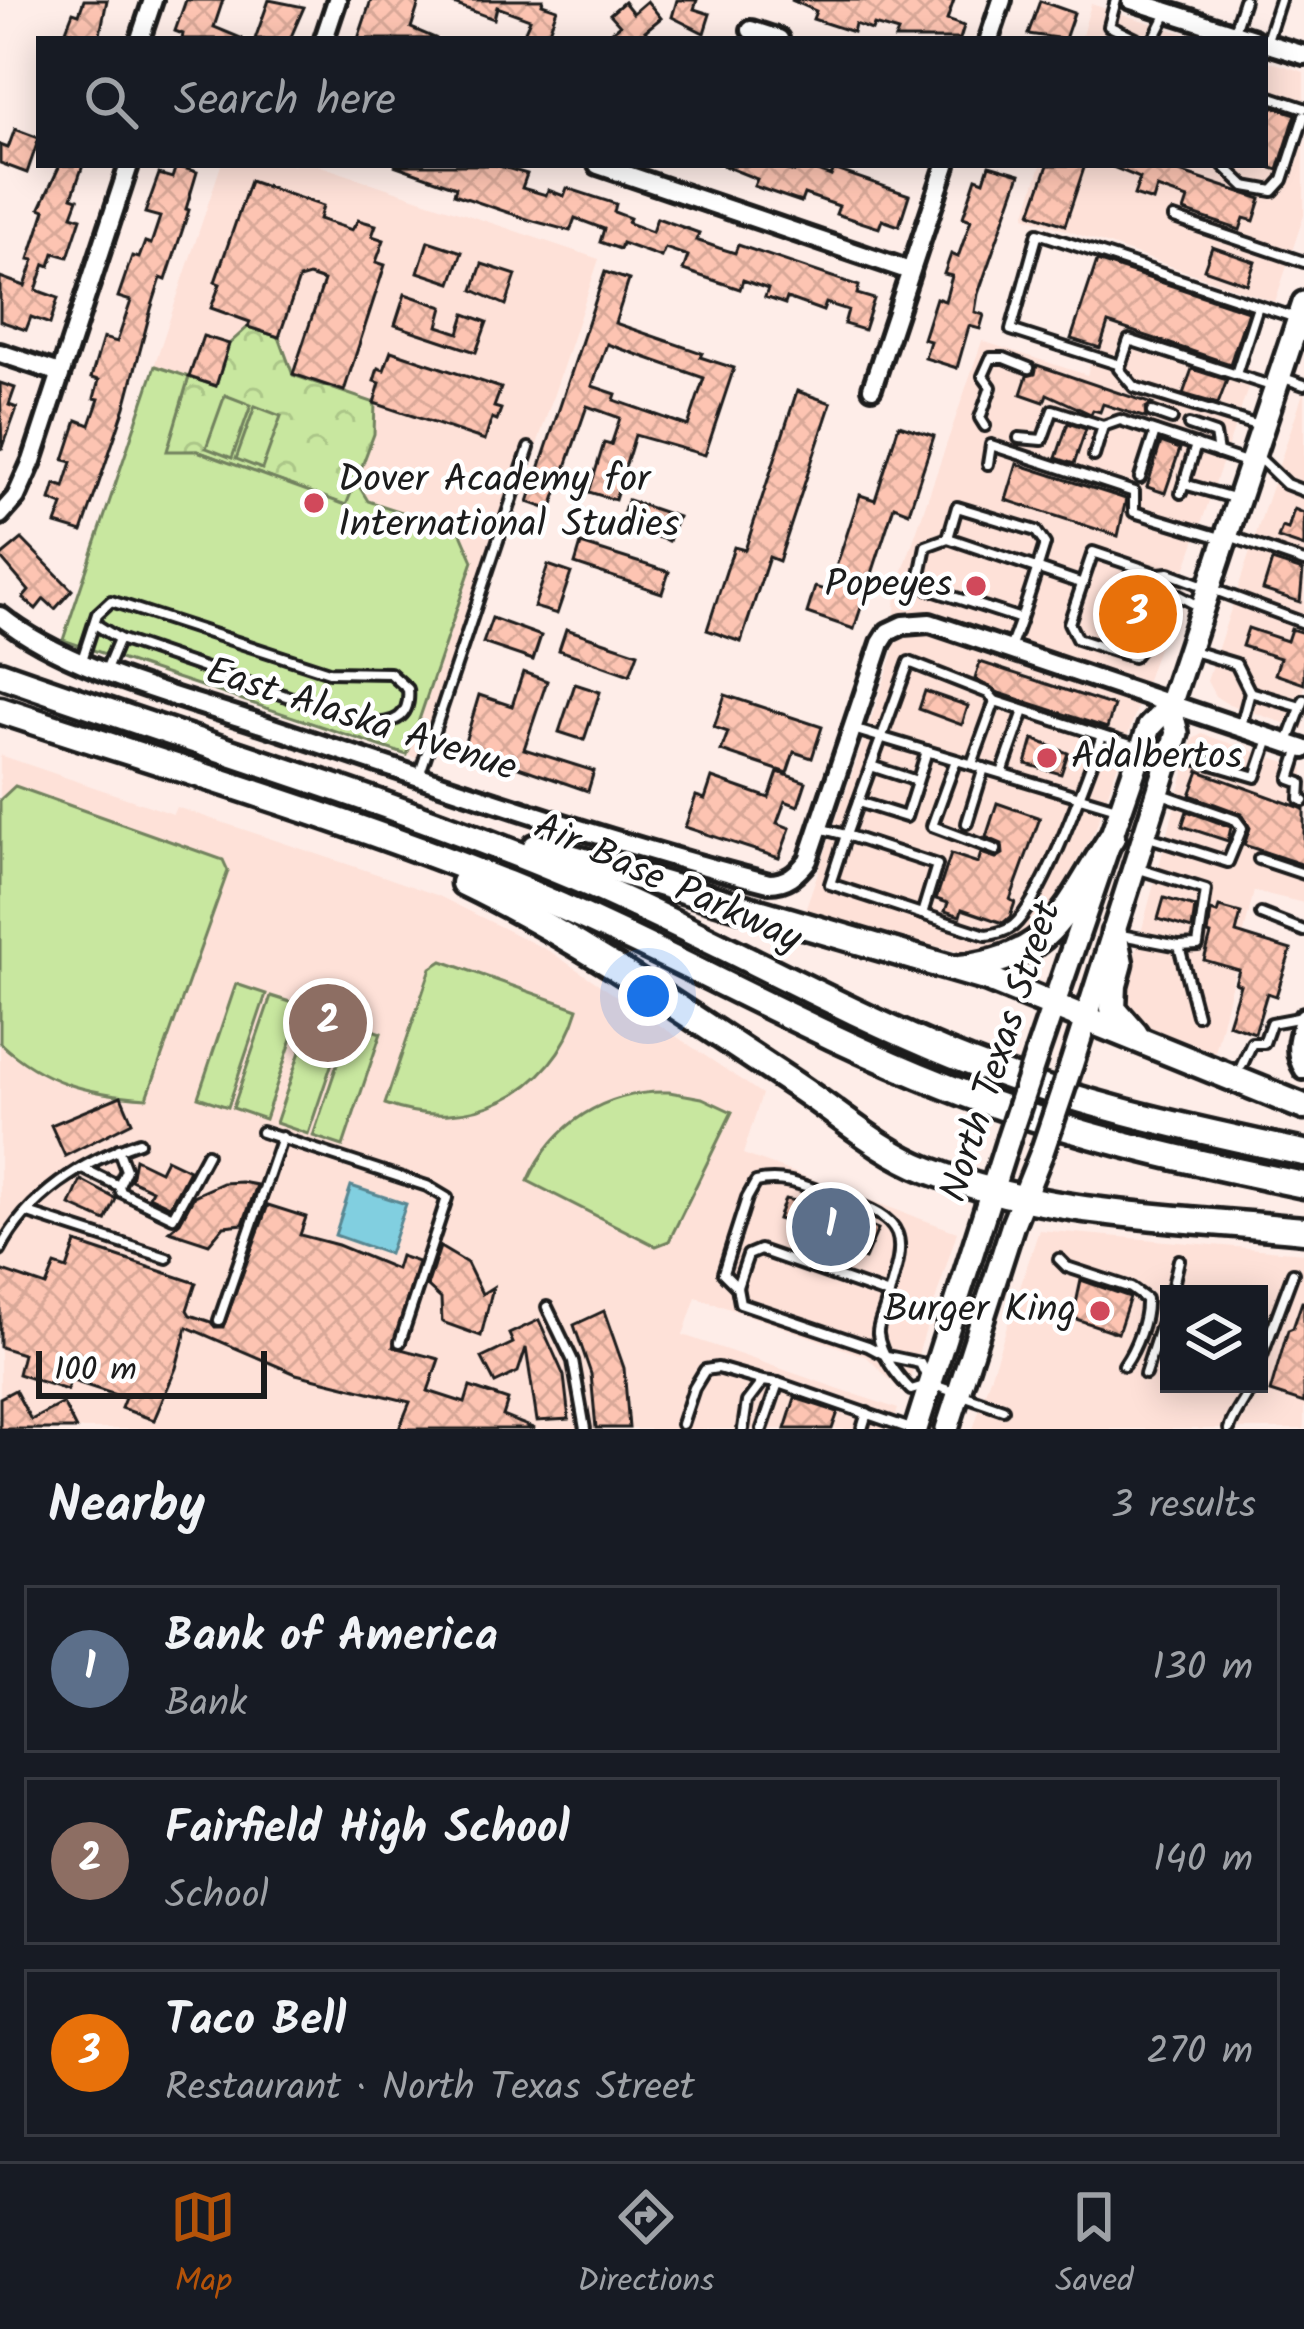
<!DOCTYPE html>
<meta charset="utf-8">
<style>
body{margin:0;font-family:Kalam,sans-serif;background:#242831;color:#f1f3f6}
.controls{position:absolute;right:36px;bottom:36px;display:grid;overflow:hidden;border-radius:0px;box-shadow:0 6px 30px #0003}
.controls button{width:108px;height:108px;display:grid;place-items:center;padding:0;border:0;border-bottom:3px solid #363941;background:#171b24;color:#f1f3f6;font:60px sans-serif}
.scale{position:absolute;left:36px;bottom:30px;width:231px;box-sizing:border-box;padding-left:12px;border:6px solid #1c1c1c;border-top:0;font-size:33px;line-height:42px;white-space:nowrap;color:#1c1c1c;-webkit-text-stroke:9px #fff;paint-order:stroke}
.you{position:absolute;left:648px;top:996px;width:42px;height:42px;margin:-30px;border:9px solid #fff;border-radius:50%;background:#1a73e8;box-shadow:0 0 0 18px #1a73e833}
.badge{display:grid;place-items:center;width:78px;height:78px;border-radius:50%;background:#b45309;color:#fff;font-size:39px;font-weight:700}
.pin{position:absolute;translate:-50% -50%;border:6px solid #fff;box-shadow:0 3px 12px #0006}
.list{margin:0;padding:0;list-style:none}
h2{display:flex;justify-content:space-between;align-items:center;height:156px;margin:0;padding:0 48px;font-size:51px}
h2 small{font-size:39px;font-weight:400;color:#9ea1a6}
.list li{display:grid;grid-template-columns:78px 1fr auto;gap:36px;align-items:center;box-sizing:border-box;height:168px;margin:0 24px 24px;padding:0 24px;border:3px solid #363941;border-radius:0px}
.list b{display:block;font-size:45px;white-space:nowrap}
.list p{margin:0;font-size:39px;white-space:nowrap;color:#9ea1a6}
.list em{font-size:39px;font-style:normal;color:#9ea1a6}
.icon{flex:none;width:66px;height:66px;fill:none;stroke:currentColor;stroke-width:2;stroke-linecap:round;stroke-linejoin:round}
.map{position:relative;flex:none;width:1304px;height:1429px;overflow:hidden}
.search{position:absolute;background:#171b24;box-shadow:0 6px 30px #0003;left:36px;right:36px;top:36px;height:132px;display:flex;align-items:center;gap:30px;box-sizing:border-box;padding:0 42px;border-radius:0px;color:#9ea1a6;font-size:45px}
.sheet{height:732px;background:#171b24}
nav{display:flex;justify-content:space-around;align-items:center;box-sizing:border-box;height:168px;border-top:3px solid #363941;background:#171b24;font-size:33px;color:#9ea1a6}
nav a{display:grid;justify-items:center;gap:6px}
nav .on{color:#b45309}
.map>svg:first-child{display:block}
.built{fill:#fee1d8;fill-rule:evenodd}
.park{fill:url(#park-crowns);stroke:#72825e;stroke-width:3}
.pitch{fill:#c8e79f;stroke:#72825e;stroke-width:3}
.water{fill:#81cfe0;stroke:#598792;stroke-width:3}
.building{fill:url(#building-cross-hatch);stroke:#1c1c1c;stroke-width:3;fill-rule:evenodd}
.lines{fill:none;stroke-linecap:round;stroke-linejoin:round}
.service-casing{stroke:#1c1c1c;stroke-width:16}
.minor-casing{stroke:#1c1c1c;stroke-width:26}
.secondary-casing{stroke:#1c1c1c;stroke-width:30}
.primary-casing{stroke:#1c1c1c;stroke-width:33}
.service{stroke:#fff;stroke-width:8}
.minor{stroke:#fff;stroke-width:16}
.secondary{stroke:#fff;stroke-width:21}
.primary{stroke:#fff;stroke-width:24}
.secondary-bridge-casing{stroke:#1c1c1c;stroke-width:30;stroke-linecap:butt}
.secondary-bridge{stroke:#fff;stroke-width:21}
.poi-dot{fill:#d1495b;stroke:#fff;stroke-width:4.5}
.labels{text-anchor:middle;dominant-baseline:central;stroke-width:9;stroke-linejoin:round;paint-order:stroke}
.poi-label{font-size:39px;fill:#1c1c1c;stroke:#fff;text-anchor:start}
.street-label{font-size:39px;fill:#1c1c1c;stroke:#fff}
</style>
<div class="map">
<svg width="1304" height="1429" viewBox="0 0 1304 1429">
<defs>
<pattern id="park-crowns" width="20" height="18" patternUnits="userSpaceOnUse" patternTransform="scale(3)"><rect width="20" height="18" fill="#c8e79f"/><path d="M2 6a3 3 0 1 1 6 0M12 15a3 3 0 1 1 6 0" fill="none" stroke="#abc688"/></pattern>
<pattern id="building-cross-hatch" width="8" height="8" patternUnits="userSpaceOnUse" patternTransform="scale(3)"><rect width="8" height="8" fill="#fdc4b2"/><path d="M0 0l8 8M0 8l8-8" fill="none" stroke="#d8a898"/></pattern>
</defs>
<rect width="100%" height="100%" fill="#feede8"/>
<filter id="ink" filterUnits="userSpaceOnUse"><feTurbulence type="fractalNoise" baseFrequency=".00833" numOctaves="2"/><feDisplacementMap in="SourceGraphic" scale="24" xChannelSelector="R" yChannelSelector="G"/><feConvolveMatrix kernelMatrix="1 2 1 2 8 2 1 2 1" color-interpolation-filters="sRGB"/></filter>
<g filter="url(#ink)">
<g class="built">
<path d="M1091,4L1200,39H1081Z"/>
<path d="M1265,60L1304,72V215L1275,302L1025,216L1041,165H1265Z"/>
<path d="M221,165H318L599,259L431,763L63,640Z"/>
<path d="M1108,323L1254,371L1095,830L1045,917L1020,940L972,954L910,941L805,910L893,655L896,591L982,341L1087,375L1095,347L1100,348Z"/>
<path d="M1304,390V730L1226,703L1215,696L1207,681Z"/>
<path d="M1202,734L1304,768V903L1254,891L1215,1053L1141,1024L1129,1008L1125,992L1193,739Z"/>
<path d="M0,755L173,814L176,807L380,875L439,896L551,952L762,1094L743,1154L957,1232L905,1395L867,1357L696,1297L683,1335L898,1409L892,1429H0Z"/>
<path d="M1039,1230L1304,1253V1429H973ZM1169,1294H1259V1384H1169Z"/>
</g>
<path class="park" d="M248,327L279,337L293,375L375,403L374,434L347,506L197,451L166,452L189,377L216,386L229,344Z"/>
<g class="pitch">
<path d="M155,366L189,377L167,451H197L346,505L356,481L368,501L460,531L473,561L407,755L63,640Z"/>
<path d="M225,395L251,405L232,458L206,448Z"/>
<path d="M255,406L281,416L262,469L236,459Z"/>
<path d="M15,786L223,860L228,871L147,1098C89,1094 43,1083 0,1043V800Z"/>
<path d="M442,961L578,1009C553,1094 468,1135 385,1104L431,968Z"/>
<path d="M236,984L266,994L228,1107L198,1097Z"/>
<path d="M271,996L303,1006L265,1119L233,1108Z"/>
<path d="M314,1010L346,1021L308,1134L276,1123Z"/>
<path d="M351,1023L381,1033L343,1146L313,1136Z"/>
<path d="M669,1092L702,1098L732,1112L669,1241L656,1246L528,1181C554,1123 605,1090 669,1092Z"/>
</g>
<path class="water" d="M351,1186L406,1204L389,1254L335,1235Z"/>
<g class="building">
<path d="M84,0H107L99,39H79L81,35L66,30L73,12L79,14Z"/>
<path d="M186,0H223L214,27L243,39H182L183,34L175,31Z"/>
<path d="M269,0L304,7L290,39H255Z"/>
<path d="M371,0H420L411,28L437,39H358Z"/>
<path d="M443,0H543L542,4L557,9L546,39H539L524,33L530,19L497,7L494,19Z"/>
<path d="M677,0H697L694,9L710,14L704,33L672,17Z"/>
<path d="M791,0H954L947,20L964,26L960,39H895L898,32L874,25L872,30L855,24L853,32L813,19L816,11Z"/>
<path d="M647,1L661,18L645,31L652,39H602L620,25L610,14L624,2L633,13Z"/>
<path d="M1040,1L1074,13L1065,39L1028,34Z"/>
<path d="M1265,104L1296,114L1278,170L1265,166Z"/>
<path d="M15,129L39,138L27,173L0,163V145L8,148Z"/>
<path d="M60,165H83L72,197L78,199L72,215L81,218L68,257L54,253L50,266L45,264L36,290L58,298L50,324L31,317L26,330L0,321V277L25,286L34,260L29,259L45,210L40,208Z"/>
<path d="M394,165H496L527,174L522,188L546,195L548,190L564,196L567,188L616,204L614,212L630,218L628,223L652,232L657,218L699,233L696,240L719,248L735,253L738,245L859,286L857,294L874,299L864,330L844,324L848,310L826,303L823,311L787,298L785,304L765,297L768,289L743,280L740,289L683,270L688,256L665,248L661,257L622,243L620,249L600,242L604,229L575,218L570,231L530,220L454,194L456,187Z"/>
<path d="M722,165H774L794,172L797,165H801L831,176L834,169L909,195L899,226L882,220L879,228L836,214L839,206L804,194L801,202L754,186L757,179Z"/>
<path d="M989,165L1020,174L978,294L975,312L984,315L980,329L969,326L957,368L925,358L930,341L923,339L936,298L945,301L952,276L944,274L951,254L958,257L971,220L963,217L976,178L984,181Z"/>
<path d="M1048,165H1085L1065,225L1031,213Z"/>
<path d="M1108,165H1159L1261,199L1254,221L1244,218L1240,230L1184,211L1188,199L1157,188L1153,201L1134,195L1140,178Z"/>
<path d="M176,166L197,172L186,209L189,210L166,280L161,278L151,309L125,407L82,532L56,524L63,505L50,500L55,484L64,487L72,462L64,460L77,420L90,425L99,399L94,398L99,380L91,378L103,338L117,342L131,301L118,297L132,256L139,258L145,242L151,244L160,217L145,213L159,174L172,178Z"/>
<path d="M250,181L323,206L319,219L352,230L358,220L376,225L372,236L384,240L376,262L385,265L344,391L293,374L324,281L309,276L299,279L279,337L248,327L250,322L211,308L220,284L215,282Z"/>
<path d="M428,241L462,252L451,283L418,272Z"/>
<path d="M1212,247L1255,262L1247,284L1204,269Z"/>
<path d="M1097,261L1248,311L1230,364L1108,323L1100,348L1071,339Z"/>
<path d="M482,264L516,275L506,305L473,290Z"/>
<path d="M605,272L629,280L615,323L702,353L700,357L734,368L705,455L635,435L615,500L589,492L604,443L611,445L620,418L587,406L551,510L528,502ZM607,344L704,378L688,426L614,400L616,394L592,386Z"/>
<path d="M405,294L443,307L438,326L459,333L465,314L487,322L476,352L395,325Z"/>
<path d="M203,336L229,344L216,386L189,377Z"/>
<path d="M391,351L501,388L494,407L501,409L497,420L492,418L485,440L374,403L380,383L374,381L378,368L384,370Z"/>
<path d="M1037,365L1152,404L1145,408L1146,418L1103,404L1100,412L1093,410L1091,414L1047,394L1044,402L1021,394L1027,376L1035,374Z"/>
<path d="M1192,369L1227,380L1218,404L1183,394Z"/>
<path d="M0,383L15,388L9,405L17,408L2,450Z"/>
<path d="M797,391L831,403L779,561L769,557L741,642L707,630L734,547L745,550Z"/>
<path d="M1068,423L1086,429L1074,464L1056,458Z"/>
<path d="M899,425L934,436L909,512L894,506L854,629L807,613L815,587L828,591L860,495L875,500Z"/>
<path d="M1161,442L1180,449L1165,493L1147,487Z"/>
<path d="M1017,464L1126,499L1118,536L1006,500Z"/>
<path d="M628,500L678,517L669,541L619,524Z"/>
<path d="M1294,509L1304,513V547L1278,538L1282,527L1288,529Z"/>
<path d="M22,539L72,590L55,609L44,599L36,609L23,598L29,591L0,557Z"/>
<path d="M581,544L669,572L662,593L575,564Z"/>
<path d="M1272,561L1303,571L1300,602L1263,590Z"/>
<path d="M548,565L571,573L557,614L534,607Z"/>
<path d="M1132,590L1152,596L1135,641L1119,636Z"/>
<path d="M492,618L541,636L533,660L483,643Z"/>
<path d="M1248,628L1287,641L1291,629L1304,633V684L1275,674L1280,658L1242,646Z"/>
<path d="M566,629L638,653L630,675L559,650Z"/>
<path d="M980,662L1114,706L1107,728L999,693L975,679Z"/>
<path d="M523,672L547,681L524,749L594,771L588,791L481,754L480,758L462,752L479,695L512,706Z"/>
<path d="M575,684L600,692L584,740L559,732Z"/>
<path d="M925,691L968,706L962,725L919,709Z"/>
<path d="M725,695L822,727L812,758L794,752L787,773L721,751L728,732L714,727Z"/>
<path d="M1033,739L1068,753L1061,774L1026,764Z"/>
<path d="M1199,771L1304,809V865L1244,845L1250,828L1242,814L1190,795Z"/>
<path d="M778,772L806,782L798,806L785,801L777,823L790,828L779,858L685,827L696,796L705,799L712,778L769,798Z"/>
<path d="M997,803L1040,818L1010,900L1015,902L1010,917L1003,923L962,909L960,916L945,911L948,903L936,899L951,854L978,863L981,853L996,858L1003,854L1002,844L986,837Z"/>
<path d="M1187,811L1231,827L1228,841L1182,826Z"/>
<path d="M1164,898L1195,907L1192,929L1158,919Z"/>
<path d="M1219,907L1241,913L1236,933L1291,950L1276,996L1267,993L1255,1033L1228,1024L1240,985L1235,983L1239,970L1204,960L1211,935L1208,934L1211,911L1217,913Z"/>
<path d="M121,1096L132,1122L65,1156L51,1125Z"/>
<path d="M135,1159L160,1171L166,1159L189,1170L170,1206L149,1196L152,1190L131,1180Z"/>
<path d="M81,1180L116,1199L106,1221L70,1205Z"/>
<path d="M241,1182L257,1185L243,1224L224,1226L209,1244L169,1231L180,1222L194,1196L223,1183Z"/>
<path d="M814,1198L841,1207L839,1213L878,1229L865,1259L788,1234L791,1223L778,1219L785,1199L812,1204Z"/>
<path d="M268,1205L306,1217L300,1235L338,1245L396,1269L400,1256L418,1262L393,1347L439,1359L428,1391L465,1403L470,1387L508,1400L503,1416L535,1429H399L410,1402L296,1374L187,1327L176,1368L154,1420L121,1408L125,1398L70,1380L67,1390L18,1374L23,1354L0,1347V1270L46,1286L55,1265L67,1269L76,1243L196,1283L187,1310L190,1315L211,1322L215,1327H223Z"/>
<path d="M440,1247L467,1263L482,1294L493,1287L481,1336L442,1322L441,1299L427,1286Z"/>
<path d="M1081,1280L1130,1297L1118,1333L1073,1318Z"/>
<path d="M1302,1302H1304V1403L1270,1392L1288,1330L1293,1328Z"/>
<path d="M604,1311L624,1368L629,1428H596L591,1374L574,1325Z"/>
<path d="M539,1320L564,1376L569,1419L537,1421L526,1348L518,1372L495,1383L482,1358L513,1343L509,1334Z"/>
<path d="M15,1390L31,1420L63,1403L76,1429H0V1398Z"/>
<path d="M795,1398L838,1412L832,1429H785Z"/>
</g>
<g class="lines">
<g class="service-casing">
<g id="service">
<path d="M1116,0L1109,26L1136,39"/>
<path d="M1234,31L1244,0"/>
<path d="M1154,39L1167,13"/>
<path d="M1266,43L1280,0"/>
<path d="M1265,95L1304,108"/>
<path d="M1223,165L1245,186L1273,191L1283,180L1304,116"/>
<path d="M1174,218L1304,262"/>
<path d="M1120,365L1011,330L1038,233L1293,317"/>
<path d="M1236,374L1258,306"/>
<path d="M1281,377L1304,385"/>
<path d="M1152,412L1172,419"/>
<path d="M1189,425L1215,434L1218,453"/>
<path d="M985,426L980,418L991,387L983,376L991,358H1004L1029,368"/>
<path d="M1259,426L1134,387L1119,369L1129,340L1274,387"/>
<path d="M1019,438L1042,440L1053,410L1103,426L1120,420L1249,463"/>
<path d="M1094,456L1103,426"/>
<path d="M1258,457L1286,484L1304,491"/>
<path d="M988,464L991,445L1134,492V512L1224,539"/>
<path d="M1140,478L1155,432"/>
<path d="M1184,484L1237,499"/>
<path d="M1181,493L1196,445"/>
<path d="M1232,537L1304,562"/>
<path d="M948,538L926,546L919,580L929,589L1021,619"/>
<path d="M1158,574L1164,588L1202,608"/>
<path d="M1164,588L1150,636L1133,657L1077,639L1069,623L1093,552L1158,574L1169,573L1304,623"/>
<path d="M95,624L119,639"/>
<path d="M1010,648C1024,614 1034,579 1045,544L1036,531L957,507L948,538L1083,584"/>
<path d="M1193,651L1236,664L1250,692"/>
<path d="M82,660L97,614L111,601L329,672L390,673L408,689C411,718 394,724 368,724L119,639L106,670"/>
<path d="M1241,726L1250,692L1301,707"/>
<path d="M853,729L1120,809"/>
<path d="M1288,742L1304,700"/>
<path d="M1300,748L1290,779L1301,783L1300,799L1304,801"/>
<path d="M1171,752L1256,777L1269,739"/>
<path d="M956,760L932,826L996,850"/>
<path d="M972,764L995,701L1140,748"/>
<path d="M871,766L917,781"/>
<path d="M1002,773L1024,711"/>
<path d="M419,776L529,448"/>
<path d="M858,802L909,662L988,693L995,701"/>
<path d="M967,823L984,768"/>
<path d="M819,828L846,835L830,884L986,935C996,934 1005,932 1013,926C1044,899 1086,779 1102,736"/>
<path d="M1149,837L1228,862L1242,828L1236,820L1159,793"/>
<path d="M1259,859L1304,874"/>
<path d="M1136,868L1206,890L1198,945L1179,946"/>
<path d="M922,914L937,865L846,835L858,802L906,817L927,751"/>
<path d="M1261,914L1304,931"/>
<path d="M1121,935L1179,946L1197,1015"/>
<path d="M1242,1065L1252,1043H1264L1271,1023L1303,1017"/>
<path d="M262,1132L427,1186L447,1198L400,1342"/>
<path d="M82,1168L119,1186L126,1170L118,1149"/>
<path d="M119,1186L121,1192L173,1217L207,1154"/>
<path d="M28,1213L167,1258"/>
<path d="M0,1250C28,1196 83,1161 139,1142"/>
<path d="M1059,1259L1067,1267L1131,1288L1146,1299C1147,1320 1136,1348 1124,1365"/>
<path d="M737,1287L748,1255L760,1250L889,1295"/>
<path d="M1171,1294L1179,1260"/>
<path d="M547,1307L573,1361L585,1429"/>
<path d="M219,1320L282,1137"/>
<path d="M1259,1364L1293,1273"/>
<path d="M1145,1374L1169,1300"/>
<path d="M928,1380L920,1363L887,1356L868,1346L740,1303L737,1287L723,1273L747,1198L756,1182C785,1175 809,1188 837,1197C915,1222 905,1239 885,1308C883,1315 877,1327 878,1334C880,1354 898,1377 911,1390L931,1384L1003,1409"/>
<path d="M682,1424L694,1388L705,1370L718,1368L763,1381"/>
<path d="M743,1429L747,1402L763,1381L778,1383"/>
<path d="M762,1429L778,1383L911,1429"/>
<path d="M862,1429L867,1413"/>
<path d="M1229,1429C1236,1409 1246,1402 1252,1384"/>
</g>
</g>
<g class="minor-casing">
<g id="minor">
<path d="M1131,0L1253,39"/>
<path d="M751,30L779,39"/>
<path d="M140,39L153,0"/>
<path d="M324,39L337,0"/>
<path d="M989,39L1002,0"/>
<path d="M1265,43L1304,55"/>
<path d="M598,165L910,271"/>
<path d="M0,353L60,373"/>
<path d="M872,388L946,165"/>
<path d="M0,515L16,497L32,461L129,165"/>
<path d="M0,616C65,669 180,697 261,724C429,780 597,839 769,883C787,883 797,874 808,860L881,643L888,632L903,625L930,623L1304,749"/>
<path d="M1304,1017C1298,1037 1292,1052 1304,1070"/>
</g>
</g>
<g class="secondary-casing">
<g id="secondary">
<path d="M1037,1053L1149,727L1170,705L1304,303"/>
<path d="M1071,1066L1177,733L1170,705"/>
<path d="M916,1429L1008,1140"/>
<path d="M947,1429L1013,1224L1042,1152"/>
</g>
</g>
<g class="primary-casing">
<g id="primary">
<path d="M0,674C191,742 388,799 575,878C703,932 825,1003 954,1056C1067,1102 1185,1128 1304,1153"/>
<path d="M0,710C169,766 342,817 508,884C657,944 796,1027 945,1086C1062,1133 1181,1160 1304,1185"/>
<path d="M536,847L988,979L1304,1107"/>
<path d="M464,883C582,940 689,1015 798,1087C840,1115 880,1151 928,1170C1047,1217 1178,1217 1304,1230"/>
<path d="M1114,933L1120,963L1114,985L1113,1009L1135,1034"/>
<path d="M960,968C1055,957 1065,909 1112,837"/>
</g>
</g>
<use href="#service" class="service"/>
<use href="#minor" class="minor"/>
<use href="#secondary" class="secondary"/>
<use href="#primary" class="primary"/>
<g class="secondary-bridge-casing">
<g id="secondary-bridge">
<path d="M1008,1140L1037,1053"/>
<path d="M1042,1152L1071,1066"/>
</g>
</g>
<use href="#secondary-bridge" class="secondary-bridge"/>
</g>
</g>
<g class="poi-dot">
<circle cx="314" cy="503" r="12"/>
<circle cx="976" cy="586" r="12"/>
<circle cx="1047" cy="758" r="12"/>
<circle cx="1100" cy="1311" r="12"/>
</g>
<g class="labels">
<g class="poi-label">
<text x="338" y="481">Dover Academy for<tspan x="338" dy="45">International Studies</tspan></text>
<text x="952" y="586" text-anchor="end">Popeyes</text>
<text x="1071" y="758">Adalbertos</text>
<text x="1076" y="1311" text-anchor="end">Burger King</text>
</g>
<g class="street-label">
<text transform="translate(361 721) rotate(18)">East Alaska Avenue</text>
<text transform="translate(667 884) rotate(24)">Air Base Parkway</text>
<text transform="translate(1002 1052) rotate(-72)">North Texas Street</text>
</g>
</g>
</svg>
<div class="controls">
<button><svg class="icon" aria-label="layers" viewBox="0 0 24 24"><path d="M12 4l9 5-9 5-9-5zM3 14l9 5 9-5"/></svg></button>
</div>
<div class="scale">100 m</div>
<div class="you"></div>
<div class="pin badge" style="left:831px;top:1227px;background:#5c6f8a">1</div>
<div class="pin badge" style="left:328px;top:1023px;background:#8d6e63">2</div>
<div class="pin badge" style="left:1138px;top:614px;background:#e8710a">3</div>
<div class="search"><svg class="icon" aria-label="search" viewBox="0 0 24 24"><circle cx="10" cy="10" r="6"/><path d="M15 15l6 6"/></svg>Search here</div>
</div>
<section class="sheet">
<h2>Nearby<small>3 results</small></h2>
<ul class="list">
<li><span class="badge" style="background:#5c6f8a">1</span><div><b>Bank of America</b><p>Bank</p></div><em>130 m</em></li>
<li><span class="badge" style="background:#8d6e63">2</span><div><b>Fairfield High School</b><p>School</p></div><em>140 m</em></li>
<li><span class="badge" style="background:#e8710a">3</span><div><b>Taco Bell</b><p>Restaurant · North Texas Street</p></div><em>270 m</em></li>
</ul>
</section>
<nav>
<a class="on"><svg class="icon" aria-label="map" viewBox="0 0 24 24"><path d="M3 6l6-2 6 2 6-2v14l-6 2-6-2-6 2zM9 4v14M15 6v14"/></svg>Map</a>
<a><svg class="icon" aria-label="directions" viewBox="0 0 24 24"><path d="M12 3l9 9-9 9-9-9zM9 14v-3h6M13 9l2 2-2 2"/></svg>Directions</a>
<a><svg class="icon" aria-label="saved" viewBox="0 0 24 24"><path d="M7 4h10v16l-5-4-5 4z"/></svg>Saved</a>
</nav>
